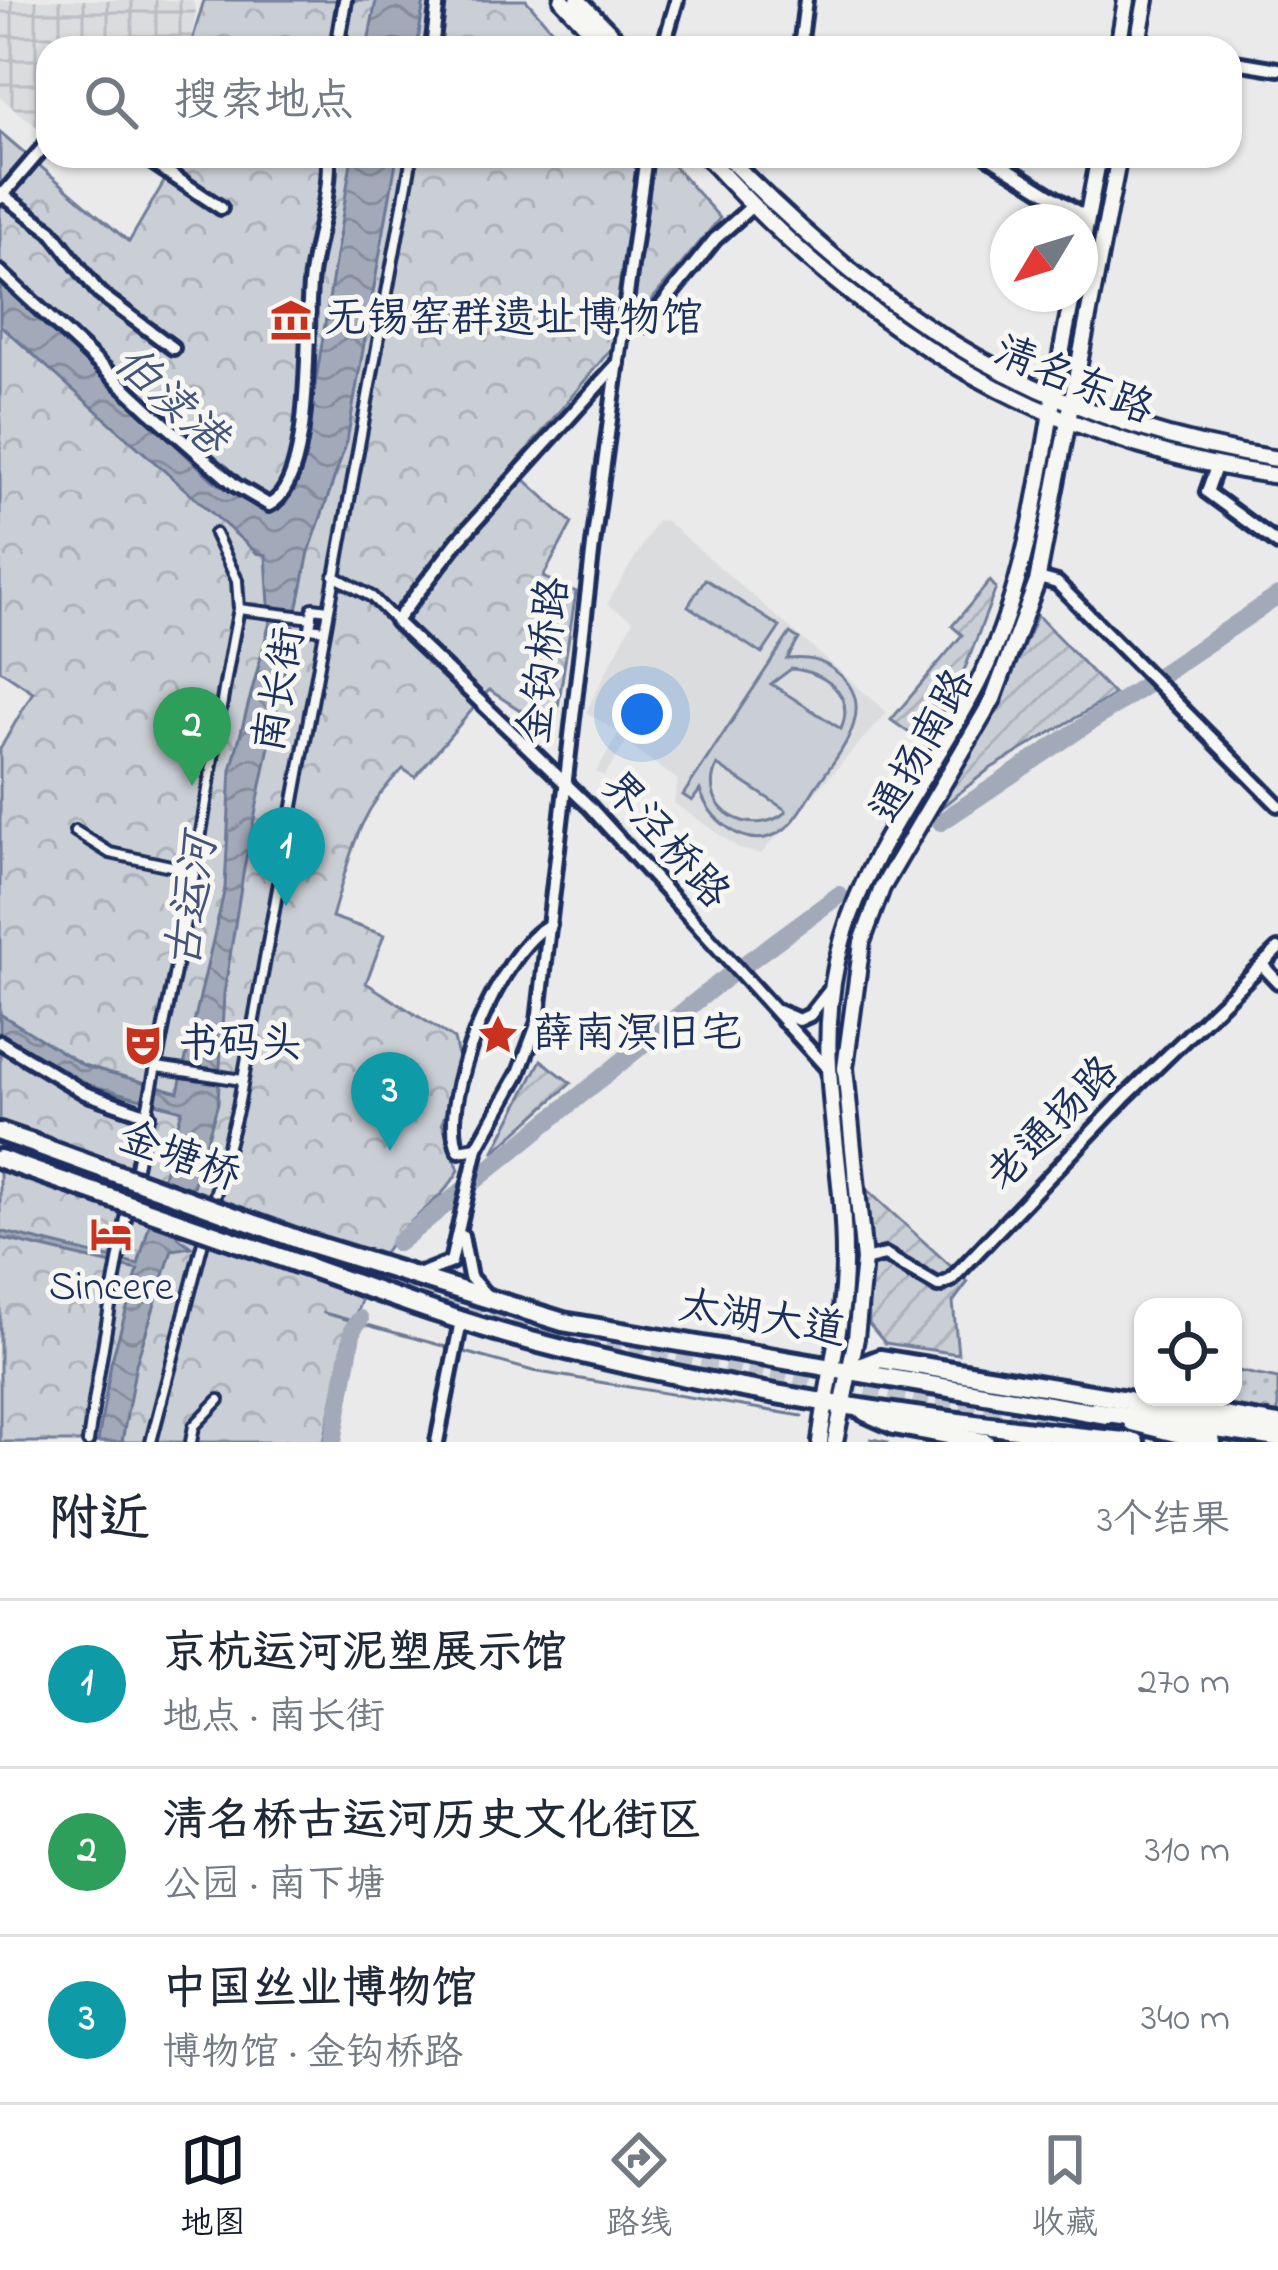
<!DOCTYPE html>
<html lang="zh">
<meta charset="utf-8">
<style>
body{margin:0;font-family:"Indie Flower","LXGW WenKai TC",sans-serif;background:#f2f2f3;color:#1f2937}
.controls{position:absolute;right:36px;bottom:36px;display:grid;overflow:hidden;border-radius:24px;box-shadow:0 3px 9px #0004}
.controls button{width:108px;height:108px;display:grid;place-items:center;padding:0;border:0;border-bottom:3px solid #e0e1e3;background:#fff;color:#1f2937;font:60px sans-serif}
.compass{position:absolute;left:990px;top:204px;width:108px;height:108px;border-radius:50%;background:#fff;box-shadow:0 3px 9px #0004;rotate:232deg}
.you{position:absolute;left:642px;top:714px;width:42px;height:42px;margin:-30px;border:9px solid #fff;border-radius:50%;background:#1a73e8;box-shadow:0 0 0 18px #1a73e833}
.badge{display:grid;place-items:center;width:78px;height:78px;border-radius:50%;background:#111827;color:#fff;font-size:39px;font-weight:700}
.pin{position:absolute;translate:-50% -99px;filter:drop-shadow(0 3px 6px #0008)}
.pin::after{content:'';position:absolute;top:63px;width:42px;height:36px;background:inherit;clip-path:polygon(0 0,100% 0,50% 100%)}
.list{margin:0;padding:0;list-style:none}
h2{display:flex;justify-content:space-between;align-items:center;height:156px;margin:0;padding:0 48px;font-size:51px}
h2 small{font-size:39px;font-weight:400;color:#747a83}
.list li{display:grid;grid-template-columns:78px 1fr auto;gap:36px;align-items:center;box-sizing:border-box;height:168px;padding:0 48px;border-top:3px solid #e0e1e3}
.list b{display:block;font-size:45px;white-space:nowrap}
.list p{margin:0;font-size:39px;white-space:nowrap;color:#747a83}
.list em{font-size:39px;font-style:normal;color:#747a83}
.icon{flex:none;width:66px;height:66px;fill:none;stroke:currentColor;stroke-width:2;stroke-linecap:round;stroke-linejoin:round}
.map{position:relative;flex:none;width:1278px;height:1442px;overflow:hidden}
.search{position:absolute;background:#fff;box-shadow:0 3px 9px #0004;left:36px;right:36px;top:36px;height:132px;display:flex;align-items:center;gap:30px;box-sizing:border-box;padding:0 42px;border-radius:36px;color:#747a83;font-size:45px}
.sheet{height:660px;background:#fff}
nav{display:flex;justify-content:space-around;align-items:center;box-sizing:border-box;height:168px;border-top:3px solid #e0e1e3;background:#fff;font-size:33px;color:#747a83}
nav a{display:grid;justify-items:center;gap:6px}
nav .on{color:#111827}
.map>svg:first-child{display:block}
.built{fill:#dadcde}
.industrial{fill:url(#industrial-grid)}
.grass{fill:url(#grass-dots);stroke:#727e9a;stroke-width:3}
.forest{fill:url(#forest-crowns);stroke:#727e9a;stroke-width:3}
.garden{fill:url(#garden-furrows);stroke:#727e9a;stroke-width:3}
.pitch{fill:#caced5;stroke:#727e9a;stroke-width:3;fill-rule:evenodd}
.water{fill:url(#water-waves);stroke:#6c7995;stroke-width:3}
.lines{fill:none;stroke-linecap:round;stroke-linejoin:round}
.stream{stroke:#6c7995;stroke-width:3}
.river{stroke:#a2aaba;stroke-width:18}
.trunk-tunnel{stroke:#c0c5cd;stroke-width:16;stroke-dasharray:16 8;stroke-linecap:butt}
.pedestrian-casing{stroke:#1b2f5e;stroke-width:16}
.minor-casing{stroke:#1b2f5e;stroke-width:20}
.secondary-casing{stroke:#1b2f5e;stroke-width:22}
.primary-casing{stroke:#1b2f5e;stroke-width:26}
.trunk-casing{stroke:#1b2f5e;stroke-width:26}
.pedestrian{stroke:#f6f6f2;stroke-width:8}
.minor{stroke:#f6f6f2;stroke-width:10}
.secondary{stroke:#f6f6f2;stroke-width:14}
.primary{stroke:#f6f6f2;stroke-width:16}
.trunk{stroke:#f6f6f2;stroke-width:16}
.primary-bridge-casing{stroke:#1b2f5e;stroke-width:26;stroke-linecap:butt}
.primary-bridge{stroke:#f6f6f2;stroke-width:16}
.labels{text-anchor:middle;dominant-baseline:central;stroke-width:10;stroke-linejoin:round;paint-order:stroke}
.poi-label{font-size:42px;fill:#1b2f5e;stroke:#f6f6f2;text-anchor:start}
.street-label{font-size:42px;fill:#1b2f5e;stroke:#f6f6f2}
.water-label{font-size:45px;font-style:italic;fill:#44547a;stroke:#f6f6f2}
</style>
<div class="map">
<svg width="1278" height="1442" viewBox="0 0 1278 1442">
<defs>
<pattern id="industrial-grid" width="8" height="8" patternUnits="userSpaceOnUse" patternTransform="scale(3)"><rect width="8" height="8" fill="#dadcde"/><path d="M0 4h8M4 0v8" fill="none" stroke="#babdc1"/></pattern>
<pattern id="grass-dots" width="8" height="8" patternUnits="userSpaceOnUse" patternTransform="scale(3)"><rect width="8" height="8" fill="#caced5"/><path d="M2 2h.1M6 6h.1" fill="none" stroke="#adb1b9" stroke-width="1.8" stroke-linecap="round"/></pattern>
<pattern id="forest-crowns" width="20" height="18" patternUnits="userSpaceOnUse" patternTransform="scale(3)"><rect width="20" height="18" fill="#caced5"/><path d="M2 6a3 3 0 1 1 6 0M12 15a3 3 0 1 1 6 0" fill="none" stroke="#adb1b9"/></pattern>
<pattern id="garden-furrows" width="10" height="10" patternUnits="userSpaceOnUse" patternTransform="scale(3)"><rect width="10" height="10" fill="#caced5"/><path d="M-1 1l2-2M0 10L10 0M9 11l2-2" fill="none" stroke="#adb1b9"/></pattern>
<pattern id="water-waves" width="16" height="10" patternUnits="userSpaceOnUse" patternTransform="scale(3)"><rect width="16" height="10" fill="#a2aaba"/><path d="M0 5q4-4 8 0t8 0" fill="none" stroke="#838b9a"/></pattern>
</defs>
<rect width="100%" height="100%" fill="#e9eae9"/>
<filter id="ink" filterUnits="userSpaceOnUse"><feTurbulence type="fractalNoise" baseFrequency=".00833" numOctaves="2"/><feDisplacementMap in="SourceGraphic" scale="24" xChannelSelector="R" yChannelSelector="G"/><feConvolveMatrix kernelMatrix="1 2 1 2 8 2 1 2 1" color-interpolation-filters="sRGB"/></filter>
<g filter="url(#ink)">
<path class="built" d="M665,520L887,712L761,854L740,849L674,803L678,780L626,743L604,776L596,772L619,733L586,712L633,620L607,604L657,521Z"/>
<path class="industrial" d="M0,0H192L196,10L190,48H48V136L0,97Z"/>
<path class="grass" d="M1233,1370L1278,1379V1414L1188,1397H1233Z"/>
<g class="forest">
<path d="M204,0H526L568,48H190Z"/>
<path d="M0,132L129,242L179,156H665L720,218L512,468L572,523L543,577L576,592L554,732L489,690L415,777L403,769C356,812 350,858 332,917L384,935L366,983L454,1039L461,1070L442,1123L459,1170C442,1201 417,1212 395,1238C356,1282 336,1385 324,1442H0V749L33,692L0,670Z"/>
</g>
<g class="garden">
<path d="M990,581L996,588L966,666L925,744L891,720L962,635L952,626Z"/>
<path d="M1037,615L1114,695L988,770L938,810L998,706Z"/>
<path d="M541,1060L571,1083L493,1153Z"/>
<path d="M866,1189L968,1282L953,1302L958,1354L885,1343L869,1324Z"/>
</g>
<g class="pitch">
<path d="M705,579L780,627L762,654L688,606Z"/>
<path d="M790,633L799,639L787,659C808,657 822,659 839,674C880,709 838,755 815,788C804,805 793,829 772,836C756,842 740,837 727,827C714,818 705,806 700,790L692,801L683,795ZM791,669C823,671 856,694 841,729L771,684ZM717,765L786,810V812C752,840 696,810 717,765Z"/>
</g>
<g class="water">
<path d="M376,0H424L417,48H367Z"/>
<path d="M352,156H397L347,441L309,552L244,868L224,994L218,1103L178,1237L191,1247L172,1250L136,1364L122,1442H98L111,1363L138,1270L0,1238V1231L138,1265L182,1110L79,1082L0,1034V1014L83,1065L178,1092L225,888L231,770L270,622L266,555L257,553L0,325V281L213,480C265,517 285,523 304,455Z"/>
</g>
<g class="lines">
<g class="stream">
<path d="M324,1313L533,1371L802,1416"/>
<path d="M871,1439L888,1442"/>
</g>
<g class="river">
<path d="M941,822L1278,596"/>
<path d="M398,1243L715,986L839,895"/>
<path d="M333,1442L353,1329L360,1319"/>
</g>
<g class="trunk-tunnel">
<path d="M354,1265L535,1325L576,1332"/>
<path d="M558,1340L1041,1424"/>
</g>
<g class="pedestrian-casing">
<g id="pedestrian">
<path d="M334,576L372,597L396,621"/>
<path d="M239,609L312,618"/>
<path d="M325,630L310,628L313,608L328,610"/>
<path d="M75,831L110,853L194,871"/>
<path d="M157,1067L242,1080"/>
<path d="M88,1442C115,1258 154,1079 190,896C208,801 219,704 239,609L237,580L215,534"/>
<path d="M151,1442L238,1107L412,156"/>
<path d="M191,1442L194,1426L219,1400"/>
</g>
</g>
<g class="minor-casing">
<g id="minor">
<path d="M337,48L345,0"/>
<path d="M432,48L438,0"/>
<path d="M663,48L677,0"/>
<path d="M800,48L806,0"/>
<path d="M1230,61L1278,69"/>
<path d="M143,156L221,208"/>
<path d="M988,156L1087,218"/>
<path d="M0,193L51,231L99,293L173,348"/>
<path d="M0,198L48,142"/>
<path d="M0,272L151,412L235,485L269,505C316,483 304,322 311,275C317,234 330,198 329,156"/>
<path d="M646,325L715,239L751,207"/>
<path d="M618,363L458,541L396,621L590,807L826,1067"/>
<path d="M1216,467L1207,492L1278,544"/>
<path d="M1039,578L1057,583L1278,805"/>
<path d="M1262,965L1278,982"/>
<path d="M778,1011L799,1020L810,1015L832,987"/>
<path d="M0,1042L85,1093L148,1115"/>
<path d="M477,1148L459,1151C435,1103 502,947 550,925"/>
<path d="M462,1236L470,1277L485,1294"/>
<path d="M864,1260L885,1255L938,1286L951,1280L1124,1098L1278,949"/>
<path d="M418,1275L451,1262L477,1148L519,1073L538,1022L593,545L646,156"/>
<path d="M437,1442L461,1321"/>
</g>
</g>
<g class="secondary-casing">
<g id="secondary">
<path d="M562,0L607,48"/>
<path d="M578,0L625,48"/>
<path d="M1118,48L1126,0"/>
<path d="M1137,48L1146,0"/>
<path d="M706,156C864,332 1041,442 1278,476"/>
<path d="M726,156C887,322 1046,424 1278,459"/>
<path d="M1080,256L1099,156"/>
<path d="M820,1442C827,1382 844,1322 844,1262C845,1147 809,1054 843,938C875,827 961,740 1001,631C1040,524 1048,405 1073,294"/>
<path d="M835,1442L856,1338L864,1260L845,1068L862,942L882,888L993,699L1037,582L1119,156"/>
</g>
</g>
<g class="primary-casing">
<g id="primary">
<path d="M0,1132L29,1142"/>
<path d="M0,1159L23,1167"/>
<path d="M305,1242L563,1322L1107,1415"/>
<path d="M297,1263C374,1290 452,1320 531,1341C721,1391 940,1423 1135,1442"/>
<path d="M849,1371L880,1359L1278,1425"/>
<path d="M865,1412L894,1425L985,1442"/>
<path d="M1132,1422L1212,1442"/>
</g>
</g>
<g class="trunk-casing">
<g id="trunk">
<path d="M1094,1411L1278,1438"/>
<path d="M1060,1435L1089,1442"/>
</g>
</g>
<use href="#pedestrian" class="pedestrian"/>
<use href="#minor" class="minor"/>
<use href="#secondary" class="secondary"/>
<use href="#primary" class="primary"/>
<use href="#trunk" class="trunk"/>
<g class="primary-bridge-casing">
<g id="primary-bridge">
<path d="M29,1142L305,1242"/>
<path d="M23,1167L297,1263"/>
</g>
</g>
<use href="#primary-bridge" class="primary-bridge"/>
</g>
</g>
<defs>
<g id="museum-bare" transform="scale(3.24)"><path d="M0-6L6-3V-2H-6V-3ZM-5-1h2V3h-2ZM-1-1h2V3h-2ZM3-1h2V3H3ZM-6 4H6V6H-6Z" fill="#c8321e" stroke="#f6f6f2" stroke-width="2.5" paint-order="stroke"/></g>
<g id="sight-bare" transform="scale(3.24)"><path d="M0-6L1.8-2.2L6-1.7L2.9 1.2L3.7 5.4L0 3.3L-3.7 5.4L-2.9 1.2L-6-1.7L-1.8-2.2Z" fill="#c8321e" stroke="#f6f6f2" stroke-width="2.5" paint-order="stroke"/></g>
<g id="theatre-bare" transform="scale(3.24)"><path d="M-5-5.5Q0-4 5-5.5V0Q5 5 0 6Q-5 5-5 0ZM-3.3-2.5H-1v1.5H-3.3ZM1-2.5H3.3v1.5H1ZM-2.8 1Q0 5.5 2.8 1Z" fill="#c8321e" stroke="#f6f6f2" stroke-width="2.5" paint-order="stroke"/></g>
<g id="hotel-bare" transform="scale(3.24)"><path d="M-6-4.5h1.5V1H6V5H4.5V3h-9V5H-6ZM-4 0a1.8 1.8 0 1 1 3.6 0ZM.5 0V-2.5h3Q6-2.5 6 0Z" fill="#c8321e" stroke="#f6f6f2" stroke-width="2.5" paint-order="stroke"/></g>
</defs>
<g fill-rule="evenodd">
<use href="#museum-bare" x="291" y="320"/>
<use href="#sight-bare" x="498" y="1035"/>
<use href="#theatre-bare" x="143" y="1045"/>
<use href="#hotel-bare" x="111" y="1234"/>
</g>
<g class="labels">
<g class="poi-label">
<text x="325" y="320">无锡窑群遗址博物馆</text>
<text x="532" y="1035">薛南溟旧宅</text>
<text x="177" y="1045">书码头</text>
<text x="111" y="1288" text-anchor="middle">Sincere</text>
</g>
<g class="street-label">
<text transform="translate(1073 382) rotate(22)">清名东路</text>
<text transform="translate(546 661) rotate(-83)">金钩桥路</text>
<text transform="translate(281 690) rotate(-80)">南长街</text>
<text transform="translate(924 747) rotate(-61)">通扬南路</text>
<text transform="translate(664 841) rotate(48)">界泾桥路</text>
<text transform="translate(1054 1125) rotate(-46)">老通扬路</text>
<text transform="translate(179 1158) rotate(20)">金塘桥</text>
<text transform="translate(762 1320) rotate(9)">太湖大道</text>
</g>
<g class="water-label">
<text transform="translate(169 402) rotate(43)">伯渎港</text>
<text transform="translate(194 902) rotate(-82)">古运河</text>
</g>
</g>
</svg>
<div class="controls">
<button><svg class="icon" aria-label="locate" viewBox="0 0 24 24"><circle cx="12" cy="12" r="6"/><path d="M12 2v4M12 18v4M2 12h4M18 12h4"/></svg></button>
</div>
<svg class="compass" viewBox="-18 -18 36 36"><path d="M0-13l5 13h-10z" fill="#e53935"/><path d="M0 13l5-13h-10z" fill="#747a83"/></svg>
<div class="you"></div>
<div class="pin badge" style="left:286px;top:906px;background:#0f9aa8">1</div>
<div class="pin badge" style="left:192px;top:786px;background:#2e9e5b">2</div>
<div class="pin badge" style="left:390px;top:1151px;background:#0f9aa8">3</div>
<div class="search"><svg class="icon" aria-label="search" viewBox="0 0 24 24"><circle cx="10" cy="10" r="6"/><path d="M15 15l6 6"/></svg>搜索地点</div>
</div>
<section class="sheet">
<h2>附近<small>3个结果</small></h2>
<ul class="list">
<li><span class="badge" style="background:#0f9aa8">1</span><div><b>京杭运河泥塑展示馆</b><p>地点 · 南长街</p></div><em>270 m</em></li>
<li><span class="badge" style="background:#2e9e5b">2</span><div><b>清名桥古运河历史文化街区</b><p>公园 · 南下塘</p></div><em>310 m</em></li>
<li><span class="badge" style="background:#0f9aa8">3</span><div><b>中国丝业博物馆</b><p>博物馆 · 金钩桥路</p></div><em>340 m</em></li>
</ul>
</section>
<nav>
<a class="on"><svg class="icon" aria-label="map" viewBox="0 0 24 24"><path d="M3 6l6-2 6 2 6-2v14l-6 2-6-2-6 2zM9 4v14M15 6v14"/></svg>地图</a>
<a><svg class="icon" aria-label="directions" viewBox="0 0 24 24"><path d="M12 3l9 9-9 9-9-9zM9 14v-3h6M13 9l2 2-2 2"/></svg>路线</a>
<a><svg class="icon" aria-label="saved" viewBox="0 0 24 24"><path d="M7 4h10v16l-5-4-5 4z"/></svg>收藏</a>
</nav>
